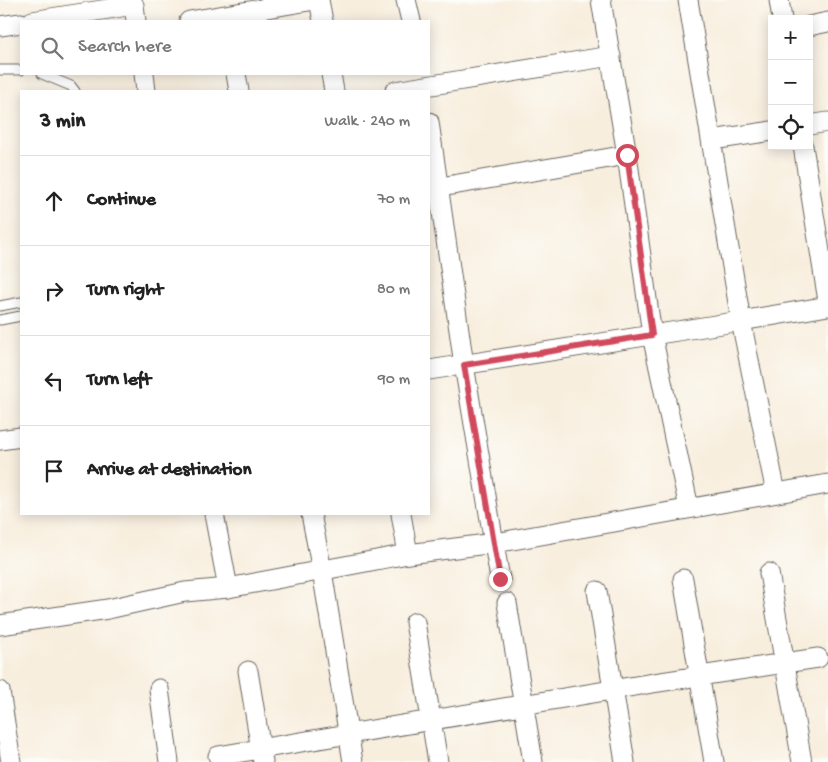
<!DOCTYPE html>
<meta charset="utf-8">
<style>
body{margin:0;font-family:"Gochi Hand",sans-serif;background:#f2f2f2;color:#222}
.controls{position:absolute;right:15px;top:15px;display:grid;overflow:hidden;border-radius:0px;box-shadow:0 2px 12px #0003}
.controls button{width:45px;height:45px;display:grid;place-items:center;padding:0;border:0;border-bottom:1px solid #e0e0e0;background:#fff;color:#222;font:25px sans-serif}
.stop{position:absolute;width:15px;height:15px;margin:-11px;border:4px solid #d1495b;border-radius:50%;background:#fff}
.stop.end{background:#d1495b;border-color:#fff;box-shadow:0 1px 5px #0008}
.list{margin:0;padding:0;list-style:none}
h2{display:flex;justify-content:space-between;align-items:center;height:65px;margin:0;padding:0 20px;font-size:21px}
h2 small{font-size:16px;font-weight:400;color:#767676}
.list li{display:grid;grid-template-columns:32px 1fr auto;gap:15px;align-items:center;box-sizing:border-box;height:90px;padding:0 20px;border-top:1px solid #e0e0e0}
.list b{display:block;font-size:19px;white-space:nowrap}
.list em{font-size:16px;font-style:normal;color:#767676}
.icon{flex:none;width:28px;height:28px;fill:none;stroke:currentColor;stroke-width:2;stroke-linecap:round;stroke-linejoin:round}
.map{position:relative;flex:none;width:828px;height:762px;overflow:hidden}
.search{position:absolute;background:#fff;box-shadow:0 2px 12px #0003;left:20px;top:20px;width:410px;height:55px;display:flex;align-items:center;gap:12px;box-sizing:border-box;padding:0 18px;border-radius:0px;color:#767676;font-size:19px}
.panel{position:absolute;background:#fff;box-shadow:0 2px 12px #0003;left:20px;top:90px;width:410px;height:425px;border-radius:0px}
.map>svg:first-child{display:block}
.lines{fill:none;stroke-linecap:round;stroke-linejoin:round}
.service-casing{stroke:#696660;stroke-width:11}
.minor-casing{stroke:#696660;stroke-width:21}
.service{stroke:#fff;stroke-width:9}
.minor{stroke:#fff;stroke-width:19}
.route{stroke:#d1495b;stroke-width:6}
</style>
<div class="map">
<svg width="828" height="762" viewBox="0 0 828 762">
<rect width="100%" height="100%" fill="#fdfcf7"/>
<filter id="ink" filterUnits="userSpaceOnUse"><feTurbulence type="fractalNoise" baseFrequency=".02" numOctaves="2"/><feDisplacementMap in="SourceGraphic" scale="10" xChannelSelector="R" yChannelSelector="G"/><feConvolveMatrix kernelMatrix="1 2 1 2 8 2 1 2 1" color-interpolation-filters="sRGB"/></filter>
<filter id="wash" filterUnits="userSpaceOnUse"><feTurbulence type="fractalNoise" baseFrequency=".0096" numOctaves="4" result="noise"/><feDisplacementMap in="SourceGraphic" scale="20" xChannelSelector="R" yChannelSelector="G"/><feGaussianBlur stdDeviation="1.12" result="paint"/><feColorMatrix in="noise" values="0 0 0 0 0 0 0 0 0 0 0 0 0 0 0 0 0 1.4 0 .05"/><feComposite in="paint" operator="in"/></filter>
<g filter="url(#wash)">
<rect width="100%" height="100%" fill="#f8eede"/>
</g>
<g filter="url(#ink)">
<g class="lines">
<g class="service-casing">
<g id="service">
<path d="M0,70H21"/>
<path d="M42,74L71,86L75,91"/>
<path d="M0,306L21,302"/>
<path d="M0,320L21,316"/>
</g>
</g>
<g class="minor-casing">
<g id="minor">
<path d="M319,0L323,21"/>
<path d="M406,0L411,21"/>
<path d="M601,0L627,155L652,335L689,508"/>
<path d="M779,0L782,19"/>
<path d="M32,21L134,5L136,21"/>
<path d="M189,21L315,0"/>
<path d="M0,26L21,23"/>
<path d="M809,26L828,22"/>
<path d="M144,74L146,91"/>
<path d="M236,74L239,91"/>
<path d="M331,74L334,91"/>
<path d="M395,91L611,56"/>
<path d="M429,122L464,365L500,579"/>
<path d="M809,125L828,122"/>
<path d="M712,140L772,131"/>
<path d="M803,146L828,301"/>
<path d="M429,189L627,155"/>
<path d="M429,370L741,321L688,0"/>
<path d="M0,440L21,437"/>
<path d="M776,493L741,321L828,306"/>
<path d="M214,514L228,588"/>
<path d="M311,514L322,571L353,762"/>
<path d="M408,554L495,543L828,484"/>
<path d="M769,573L802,762"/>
<path d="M683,579L714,762"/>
<path d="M597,591L625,762"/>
<path d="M507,603L533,762"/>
<path d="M415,622L438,762"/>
<path d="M0,625L108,609L185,592L228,588L408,554L401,514"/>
<path d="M248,671L263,762"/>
<path d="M159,689L169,762"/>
<path d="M0,691L11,762"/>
<path d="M218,756L653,683L818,658"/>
</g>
</g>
<use href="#service" class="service"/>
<use href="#minor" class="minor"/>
</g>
</g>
<g class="lines" filter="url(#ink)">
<path class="route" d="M500,579L464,365L652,335L627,155"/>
</g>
</svg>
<div class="controls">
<button>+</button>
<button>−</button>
<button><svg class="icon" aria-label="locate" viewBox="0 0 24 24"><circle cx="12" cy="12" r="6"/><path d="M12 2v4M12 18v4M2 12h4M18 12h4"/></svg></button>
</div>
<div class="stop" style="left:627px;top:155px"></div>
<div class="stop end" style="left:500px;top:579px"></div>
<div class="search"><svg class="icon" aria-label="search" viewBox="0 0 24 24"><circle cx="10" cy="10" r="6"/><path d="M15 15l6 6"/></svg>Search here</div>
<section class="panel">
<h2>3 min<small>Walk · 240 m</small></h2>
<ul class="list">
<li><svg class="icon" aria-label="ahead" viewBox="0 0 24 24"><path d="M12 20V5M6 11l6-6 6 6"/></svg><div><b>Continue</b></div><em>70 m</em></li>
<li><svg class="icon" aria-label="right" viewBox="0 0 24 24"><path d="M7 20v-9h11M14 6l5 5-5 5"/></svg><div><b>Turn right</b></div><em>80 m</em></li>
<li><svg class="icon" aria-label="left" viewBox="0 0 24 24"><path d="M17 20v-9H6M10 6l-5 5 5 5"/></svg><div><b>Turn left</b></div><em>90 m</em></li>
<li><svg class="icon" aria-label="arrive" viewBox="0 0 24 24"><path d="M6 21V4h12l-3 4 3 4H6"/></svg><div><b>Arrive at destination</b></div></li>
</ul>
</section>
</div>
